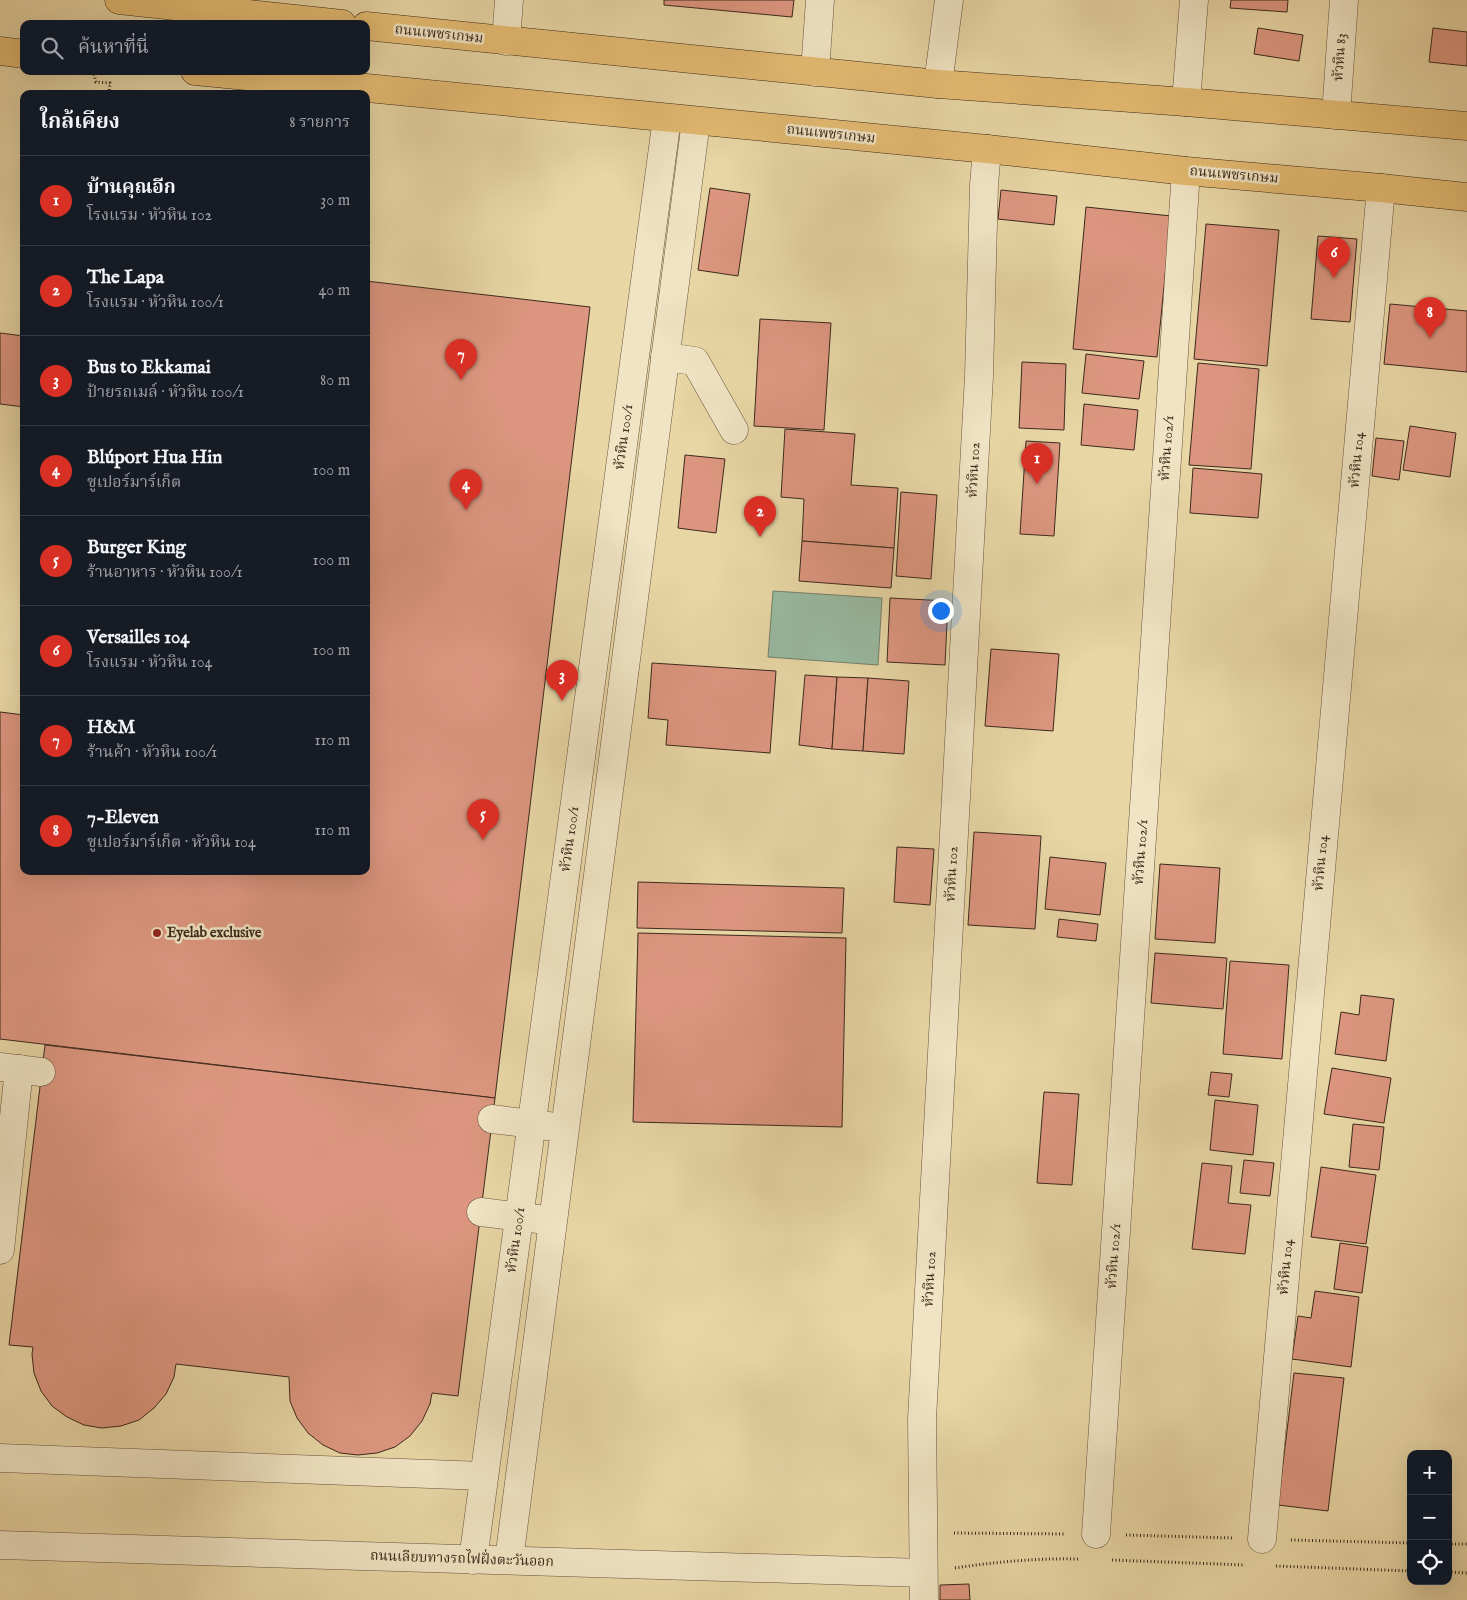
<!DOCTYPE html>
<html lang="th">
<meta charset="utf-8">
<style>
body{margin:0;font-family:"IM FELL English","Noto Serif Thai",serif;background:#20242c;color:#f1f3f6}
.controls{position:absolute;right:15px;bottom:15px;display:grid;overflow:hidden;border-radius:10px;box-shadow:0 5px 20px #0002}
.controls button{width:45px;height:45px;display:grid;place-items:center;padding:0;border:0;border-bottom:1px solid #363941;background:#171b24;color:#f1f3f6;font:25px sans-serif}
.you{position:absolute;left:940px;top:610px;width:18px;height:18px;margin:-12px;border:4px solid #fff;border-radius:50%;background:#1a73e8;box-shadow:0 0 0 8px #1a73e833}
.badge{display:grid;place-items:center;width:32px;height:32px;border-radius:50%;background:#d93025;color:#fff;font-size:16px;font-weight:700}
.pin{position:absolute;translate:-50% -41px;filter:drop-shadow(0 1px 2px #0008)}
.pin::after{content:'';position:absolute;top:26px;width:18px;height:15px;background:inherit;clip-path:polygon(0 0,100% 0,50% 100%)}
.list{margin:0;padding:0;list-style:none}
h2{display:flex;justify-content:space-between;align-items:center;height:65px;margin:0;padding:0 20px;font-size:21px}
h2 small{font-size:16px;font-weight:400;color:#9ea1a6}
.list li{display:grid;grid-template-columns:32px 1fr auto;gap:15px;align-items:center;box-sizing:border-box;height:90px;padding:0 20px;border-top:1px solid #363941}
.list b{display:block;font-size:19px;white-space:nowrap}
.list p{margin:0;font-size:16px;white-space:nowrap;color:#9ea1a6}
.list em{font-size:16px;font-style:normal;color:#9ea1a6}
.icon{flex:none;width:28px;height:28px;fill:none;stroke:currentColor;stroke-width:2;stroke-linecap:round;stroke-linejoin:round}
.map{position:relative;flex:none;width:1467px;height:1600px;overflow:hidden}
.search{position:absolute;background:#171b24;box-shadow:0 5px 20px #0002;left:20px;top:20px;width:350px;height:55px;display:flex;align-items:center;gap:12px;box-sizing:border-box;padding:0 18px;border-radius:10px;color:#9ea1a6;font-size:19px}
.panel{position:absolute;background:#171b24;box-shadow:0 5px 20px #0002;left:20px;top:90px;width:350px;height:785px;border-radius:10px}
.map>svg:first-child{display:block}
.water{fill:#98baa1;stroke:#74806c}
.building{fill:#dc967f;stroke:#3d291c}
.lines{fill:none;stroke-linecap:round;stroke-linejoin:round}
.minor-casing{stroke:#68543e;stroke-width:29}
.major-casing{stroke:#3d291c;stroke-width:29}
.path{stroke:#3d291c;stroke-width:3;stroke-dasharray:1 2.5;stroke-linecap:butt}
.minor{stroke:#f0e4c4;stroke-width:28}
.major{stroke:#e4bb72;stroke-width:28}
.poi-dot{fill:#8f2418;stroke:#f0e4c4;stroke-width:2}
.labels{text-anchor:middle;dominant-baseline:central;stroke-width:5;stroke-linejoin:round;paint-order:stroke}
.street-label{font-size:14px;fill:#3d291c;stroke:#f0e4c4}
.poi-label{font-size:14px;font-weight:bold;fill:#3d291c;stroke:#f0e4c4;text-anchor:start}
</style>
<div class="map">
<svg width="1467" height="1600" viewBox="0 0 1467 1600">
<rect width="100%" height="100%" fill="#e8d6a5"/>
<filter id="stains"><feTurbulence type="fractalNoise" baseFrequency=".004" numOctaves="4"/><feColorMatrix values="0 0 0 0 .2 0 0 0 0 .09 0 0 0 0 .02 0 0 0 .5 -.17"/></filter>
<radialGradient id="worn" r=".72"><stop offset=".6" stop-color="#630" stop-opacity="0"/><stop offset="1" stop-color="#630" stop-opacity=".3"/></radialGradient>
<path class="water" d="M773,591L882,598L878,665L768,657Z"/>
<g class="building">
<path d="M664,0H794L792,17L664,5Z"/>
<path d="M1231,0H1288L1287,12L1230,8Z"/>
<path d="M1258,28L1303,35L1299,61L1254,54Z"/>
<path d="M1433,28L1467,32V66L1429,62Z"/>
<path d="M710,188L750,194L738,276L698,270Z"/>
<path d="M1001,190L1057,196L1054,225L998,219Z"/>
<path d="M1086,207L1171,216L1157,357L1073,349Z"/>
<path d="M1206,224L1279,230L1267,366L1194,359Z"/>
<path d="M1318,236L1357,239L1350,322L1311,319Z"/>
<path d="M366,281L590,307L495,1098L0,1039V712L24,715V871H366Z"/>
<path d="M1390,304L1467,311V372L1384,364Z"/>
<path d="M760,319L831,323L824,430L754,426Z"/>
<path d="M0,333L24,336V407L0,404Z"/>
<path d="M1086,354L1144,361L1139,399L1082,393Z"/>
<path d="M1022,362L1066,364L1064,430L1019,428Z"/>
<path d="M1198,363L1259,369L1251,469L1189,465Z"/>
<path d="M1084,404L1138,410L1134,450L1081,445Z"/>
<path d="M1410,426L1456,433L1450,477L1403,470Z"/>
<path d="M785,429L855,434L851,485L898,488L894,548L802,541L804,499L781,497Z"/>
<path d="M1376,438L1404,441L1399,480L1372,476Z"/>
<path d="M1026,441L1060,443L1054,536L1020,534Z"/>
<path d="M685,455L725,459L716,533L678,528Z"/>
<path d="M1193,468L1262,474L1258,518L1190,513Z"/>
<path d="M901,492L937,495L931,579L896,576Z"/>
<path d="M802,541L894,548L891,588L799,581Z"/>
<path d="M890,598L948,601L945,665L887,662Z"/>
<path d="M991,649L1059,654L1053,731L985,726Z"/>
<path d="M652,663L776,671L770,753L666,745L668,720L648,718Z"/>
<path d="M805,675L837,677L832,749L799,745Z"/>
<path d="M837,677L868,678L863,751L832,749Z"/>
<path d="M868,678L909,681L904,754L863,751Z"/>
<path d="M974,832L1041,836L1035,929L968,925Z"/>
<path d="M897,847L934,849L930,905L894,902Z"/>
<path d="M1050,857L1106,863L1100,915L1045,909Z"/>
<path d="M1160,864L1220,868L1215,943L1155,939Z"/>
<path d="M638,882L844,888L842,933L637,928Z"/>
<path d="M1059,919L1098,924L1096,941L1057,937Z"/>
<path d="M638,933L846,938L842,1127L633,1122Z"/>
<path d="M1155,953L1227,958L1223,1009L1151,1003Z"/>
<path d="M1230,961L1289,965L1282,1059L1223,1054Z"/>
<path d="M1361,995L1394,999L1386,1061L1335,1054L1341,1012L1359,1015Z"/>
<path d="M45,1045L495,1098L458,1396L432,1393L430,1404L422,1421L410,1436L395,1447L377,1453L358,1455L340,1453L323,1445L308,1433L297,1418L290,1401L289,1377L176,1364L174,1377L166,1394L154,1408L139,1420L121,1426L102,1428L84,1425L67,1417L52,1406L41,1391L34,1373L32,1354L33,1347L9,1345Z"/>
<path d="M1332,1068L1391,1078L1384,1123L1324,1114Z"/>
<path d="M1211,1072L1232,1074L1229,1097L1208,1095Z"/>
<path d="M1044,1092L1079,1094L1072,1185L1037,1183Z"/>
<path d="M1215,1100L1258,1105L1253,1155L1210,1150Z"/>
<path d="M1353,1124L1384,1127L1379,1170L1349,1167Z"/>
<path d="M1244,1160L1274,1163L1270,1196L1240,1193Z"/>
<path d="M1202,1163L1232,1166L1228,1203L1251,1205L1245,1254L1192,1249Z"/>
<path d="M1321,1167L1376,1175L1366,1244L1311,1237Z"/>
<path d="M1340,1243L1368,1247L1362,1293L1334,1289Z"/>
<path d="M1315,1291L1359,1297L1351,1367L1292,1359L1298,1316L1311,1318Z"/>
<path d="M1294,1373L1344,1378L1328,1511L1278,1505Z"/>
<path d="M969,1584L970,1600H940V1585Z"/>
</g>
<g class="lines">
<g class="minor-casing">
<g id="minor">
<path d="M506,41L509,0"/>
<path d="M815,72L820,0"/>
<path d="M938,84L949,0"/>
<path d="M1186,102L1194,0"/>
<path d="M1336,115L1344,0"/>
<path d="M665,357L695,361L734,430"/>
<path d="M0,1067L41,1072"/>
<path d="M492,1119L548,1126"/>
<path d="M481,1212L538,1219"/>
<path d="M0,1250L19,1069"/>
<path d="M0,1458L484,1476"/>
<path d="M1096,1534L1186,171"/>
<path d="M1262,1539L1381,188"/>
<path d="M0,1545L923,1573"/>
<path d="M473,1560L667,118"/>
<path d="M509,1560L696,121"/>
<path d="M924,1600L922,1419L979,376L984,185L987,149"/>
</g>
</g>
<g class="major-casing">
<g id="major">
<path d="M119,0L342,24"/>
<path d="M366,26L938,84L1186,102L1467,126"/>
<path d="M0,51L24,54"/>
<path d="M195,71L987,149L1186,171L1381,188L1467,197"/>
</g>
</g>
<g class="path">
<path d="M93,71L96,82L110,83L109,94"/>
<path d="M954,1533L1065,1534"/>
<path d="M1126,1535L1233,1538"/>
<path d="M1291,1540L1411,1543"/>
<path d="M1448,1544H1467"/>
<path d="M1112,1560L1245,1565"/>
<path d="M1276,1566L1411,1571"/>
<path d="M955,1568C995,1562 1037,1558 1078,1559"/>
<path d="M1448,1572L1467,1573"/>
</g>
<use href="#minor" class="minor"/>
<use href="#major" class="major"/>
</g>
<circle class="poi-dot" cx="157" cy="933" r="5"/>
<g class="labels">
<g class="street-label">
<text transform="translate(439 34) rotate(6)">ถนนเพชรเกษม</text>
<text transform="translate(1340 57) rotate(-86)">หัวหิน 83</text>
<text transform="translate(831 134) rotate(6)">ถนนเพชรเกษม</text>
<text transform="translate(1234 175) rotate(5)">ถนนเพชรเกษม</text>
<text transform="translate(624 437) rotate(-82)">หัวหิน 100/1</text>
<text transform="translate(1167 448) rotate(-86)">หัวหิน 102/1</text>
<text transform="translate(1357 460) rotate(-85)">หัวหิน 104</text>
<text transform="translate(974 470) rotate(-87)">หัวหิน 102</text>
<text transform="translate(570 839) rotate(-82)">หัวหิน 100/1</text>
<text transform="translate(1141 852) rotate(-86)">หัวหิน 102/1</text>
<text transform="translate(1321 863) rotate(-85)">หัวหิน 104</text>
<text transform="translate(952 874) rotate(-87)">หัวหิน 102</text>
<text transform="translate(516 1240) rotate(-82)">หัวหิน 100/1</text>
<text transform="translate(1114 1256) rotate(-86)">หัวหิน 102/1</text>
<text transform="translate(1286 1267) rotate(-85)">หัวหิน 104</text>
<text transform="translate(930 1279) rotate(-87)">หัวหิน 102</text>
<text transform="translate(462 1559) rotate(2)">ถนนเลียบทางรถไฟฝั่งตะวันออก</text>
</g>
<g class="poi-label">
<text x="167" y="933">Eyelab exclusive</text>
</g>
</g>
<rect width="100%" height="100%" filter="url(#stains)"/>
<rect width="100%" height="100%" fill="url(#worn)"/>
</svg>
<div class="controls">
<button>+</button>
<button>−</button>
<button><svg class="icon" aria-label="locate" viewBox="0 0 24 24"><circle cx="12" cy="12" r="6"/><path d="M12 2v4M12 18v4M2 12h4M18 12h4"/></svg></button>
</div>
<div class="you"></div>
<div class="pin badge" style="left:1037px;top:484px">1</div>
<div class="pin badge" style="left:760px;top:537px">2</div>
<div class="pin badge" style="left:562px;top:701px">3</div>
<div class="pin badge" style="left:466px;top:510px">4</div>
<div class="pin badge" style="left:483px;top:840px">5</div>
<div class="pin badge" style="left:1334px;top:278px">6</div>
<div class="pin badge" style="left:461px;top:380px">7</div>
<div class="pin badge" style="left:1430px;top:338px">8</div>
<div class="search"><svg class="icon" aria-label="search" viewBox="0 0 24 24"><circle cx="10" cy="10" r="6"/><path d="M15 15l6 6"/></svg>ค้นหาที่นี่</div>
<section class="panel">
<h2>ใกล้เคียง<small>8 รายการ</small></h2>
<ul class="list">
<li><span class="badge">1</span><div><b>บ้านคุณอีก</b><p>โรงแรม · หัวหิน 102</p></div><em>30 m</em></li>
<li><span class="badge">2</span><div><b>The Lapa</b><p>โรงแรม · หัวหิน 100/1</p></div><em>40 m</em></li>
<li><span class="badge">3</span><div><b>Bus to Ekkamai</b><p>ป้ายรถเมล์ · หัวหิน 100/1</p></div><em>80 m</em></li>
<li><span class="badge">4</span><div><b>Blúport Hua Hin</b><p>ซูเปอร์มาร์เก็ต</p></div><em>100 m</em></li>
<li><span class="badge">5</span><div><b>Burger King</b><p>ร้านอาหาร · หัวหิน 100/1</p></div><em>100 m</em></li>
<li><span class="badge">6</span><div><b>Versailles 104</b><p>โรงแรม · หัวหิน 104</p></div><em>100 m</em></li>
<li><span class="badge">7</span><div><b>H&amp;M</b><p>ร้านค้า · หัวหิน 100/1</p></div><em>110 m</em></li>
<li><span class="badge">8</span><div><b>7-Eleven</b><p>ซูเปอร์มาร์เก็ต · หัวหิน 104</p></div><em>110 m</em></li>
</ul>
</section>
</div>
